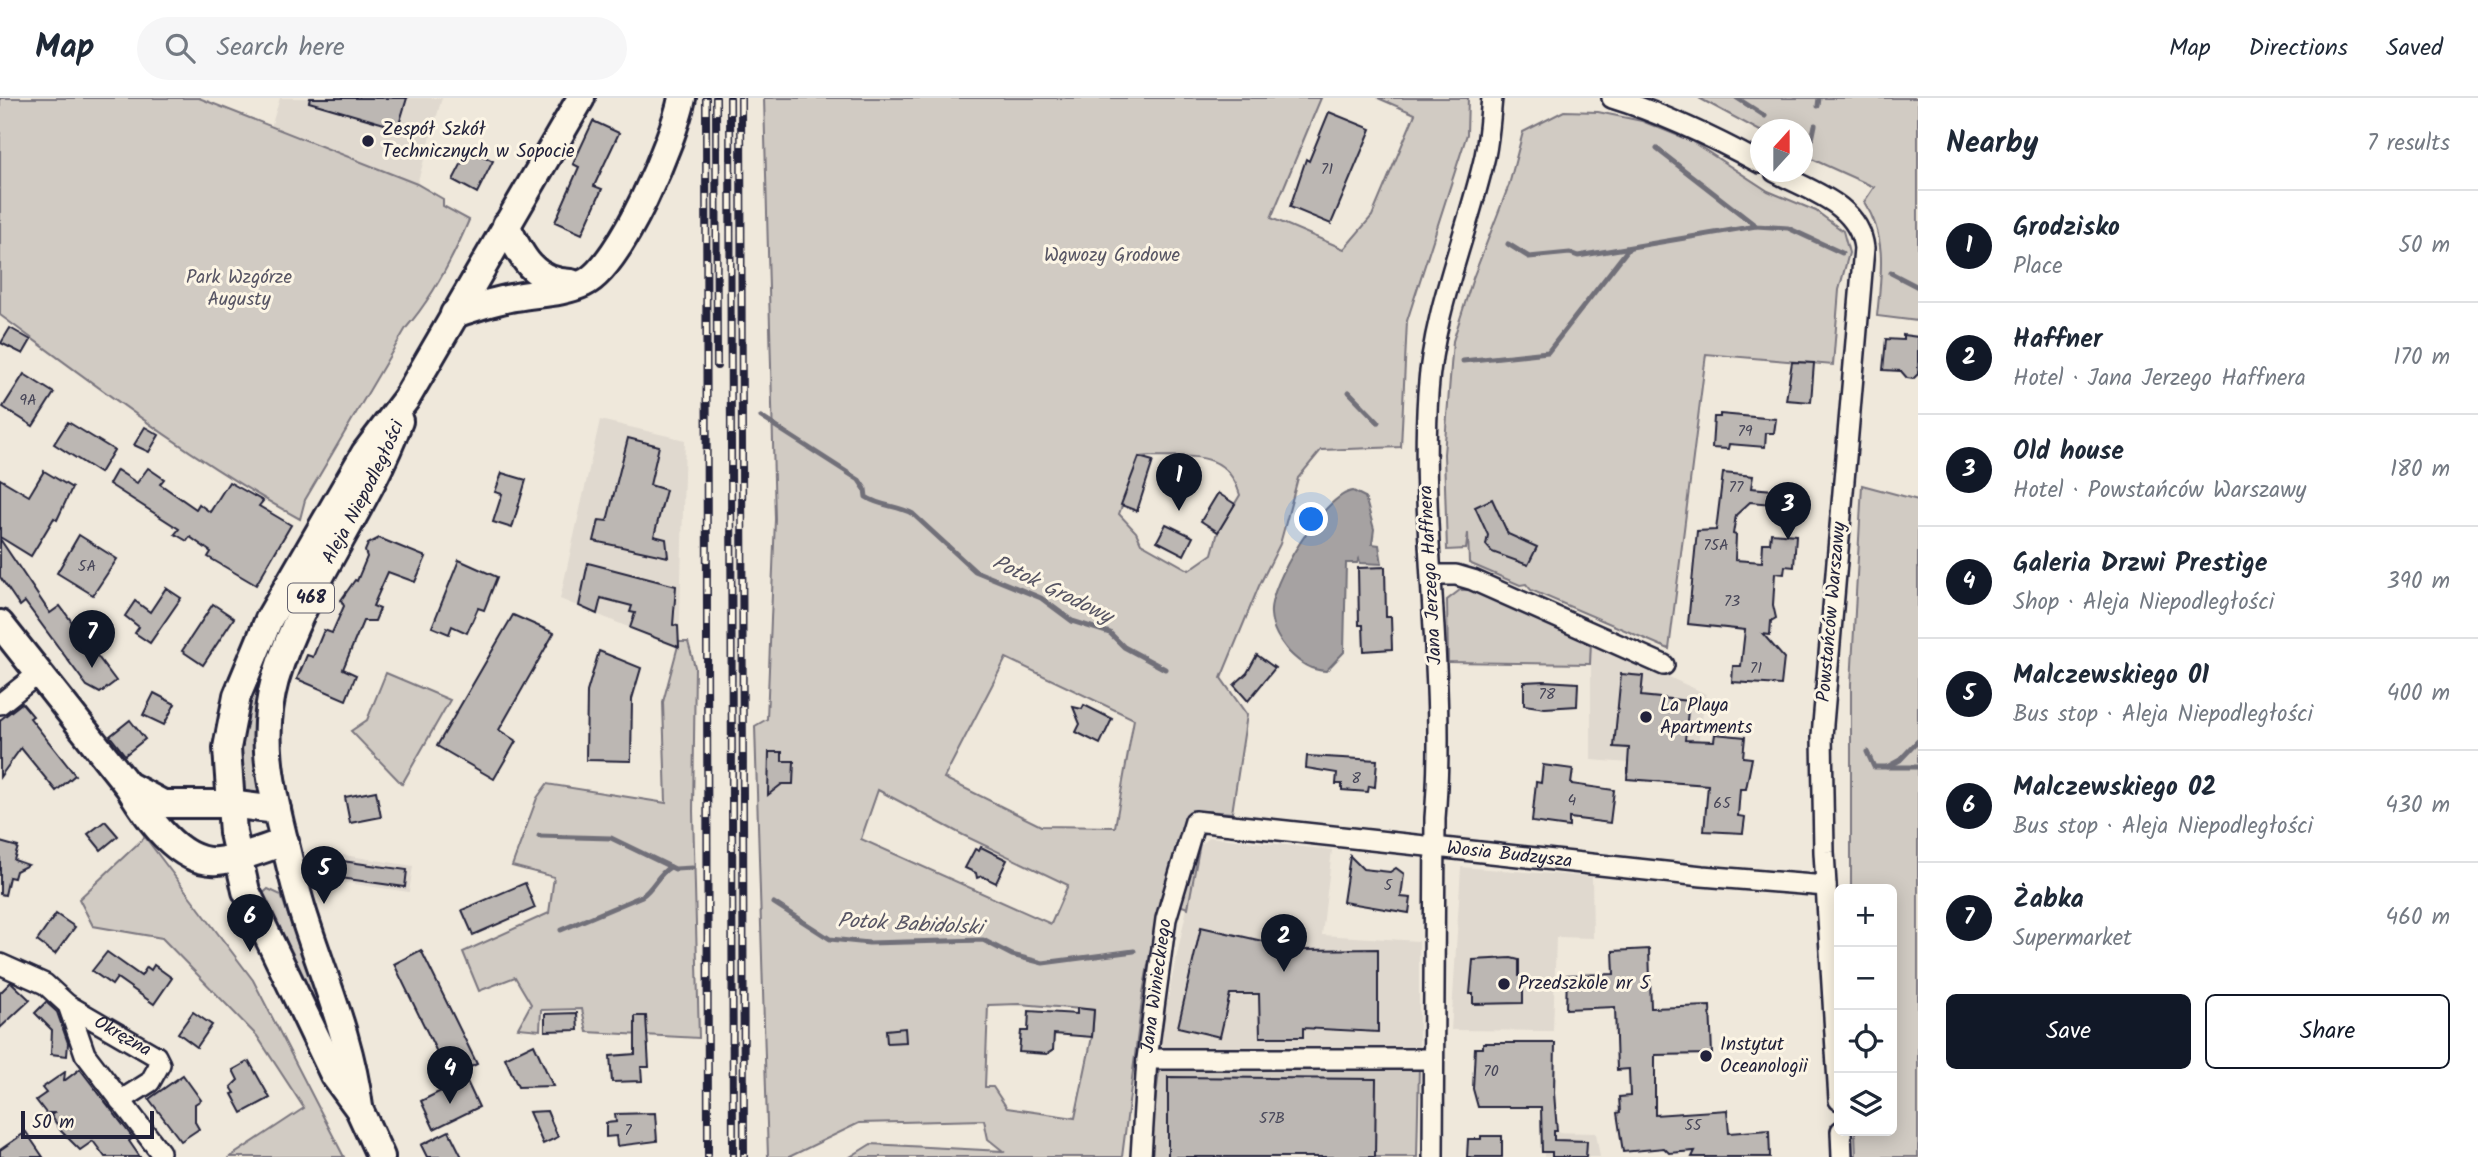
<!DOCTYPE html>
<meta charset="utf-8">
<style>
body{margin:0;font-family:Kalam,sans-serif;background:#f6f6f7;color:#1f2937}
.controls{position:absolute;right:21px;bottom:21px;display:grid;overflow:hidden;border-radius:10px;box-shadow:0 4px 18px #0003}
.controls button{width:63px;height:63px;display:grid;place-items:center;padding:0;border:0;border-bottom:2px solid #e0e1e3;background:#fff;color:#1f2937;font:35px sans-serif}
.compass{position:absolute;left:1750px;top:21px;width:63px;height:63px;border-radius:50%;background:#fff;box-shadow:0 4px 18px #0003;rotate:21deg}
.scale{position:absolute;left:21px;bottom:18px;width:133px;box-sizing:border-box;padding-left:7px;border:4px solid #22223b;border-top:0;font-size:19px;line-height:24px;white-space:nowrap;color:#22223b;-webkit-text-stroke:5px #fcf5e5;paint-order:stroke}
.you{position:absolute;left:1312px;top:422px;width:24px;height:24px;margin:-18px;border:5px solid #fff;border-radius:50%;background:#1a73e8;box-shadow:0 0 0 10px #1a73e833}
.badge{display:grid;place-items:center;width:46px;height:46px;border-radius:50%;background:#111827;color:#fff;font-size:23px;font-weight:700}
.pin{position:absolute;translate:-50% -58px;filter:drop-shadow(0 2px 4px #0008)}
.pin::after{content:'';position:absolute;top:37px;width:24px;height:21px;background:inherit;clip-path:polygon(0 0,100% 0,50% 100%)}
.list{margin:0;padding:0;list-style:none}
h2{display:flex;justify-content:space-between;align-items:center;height:91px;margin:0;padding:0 28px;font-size:30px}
h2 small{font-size:23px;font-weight:400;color:#747a83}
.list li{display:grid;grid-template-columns:46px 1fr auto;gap:21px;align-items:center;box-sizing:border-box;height:112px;padding:0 28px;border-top:2px solid #e0e1e3}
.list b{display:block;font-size:26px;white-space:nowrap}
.list p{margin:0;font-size:23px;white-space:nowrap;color:#747a83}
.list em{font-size:23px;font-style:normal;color:#747a83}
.actions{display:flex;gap:14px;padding:21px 28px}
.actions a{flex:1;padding:16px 0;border:2px solid #111827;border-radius:10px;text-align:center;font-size:24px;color:#111827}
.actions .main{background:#111827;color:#fff}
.icon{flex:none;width:38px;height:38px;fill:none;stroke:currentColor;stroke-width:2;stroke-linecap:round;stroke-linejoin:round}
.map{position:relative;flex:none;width:1918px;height:1059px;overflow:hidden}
header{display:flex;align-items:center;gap:42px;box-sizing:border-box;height:98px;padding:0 35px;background:#fff;border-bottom:2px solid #e0e1e3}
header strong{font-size:33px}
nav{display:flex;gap:38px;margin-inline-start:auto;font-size:24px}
.search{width:490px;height:63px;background:#f6f6f7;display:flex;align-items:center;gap:18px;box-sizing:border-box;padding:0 24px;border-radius:38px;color:#747a83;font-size:26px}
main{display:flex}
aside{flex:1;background:#fff}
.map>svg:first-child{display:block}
.built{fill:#e0d9cf}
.green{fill:#d1cbc3;stroke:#7a767f;stroke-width:2;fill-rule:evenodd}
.water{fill:#a6a2a2;stroke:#716f79;stroke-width:2}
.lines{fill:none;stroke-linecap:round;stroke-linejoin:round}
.stream{stroke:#716f79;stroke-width:5}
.building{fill:#bcb7b3;stroke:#22223b;stroke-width:2}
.minor-casing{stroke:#22223b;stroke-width:24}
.major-casing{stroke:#22223b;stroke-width:32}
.minor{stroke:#fcf5e5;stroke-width:19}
.major{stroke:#fcf5e5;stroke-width:26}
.rail-casing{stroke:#22223b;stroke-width:8}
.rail{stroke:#fcf5e5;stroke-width:5;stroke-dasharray:16;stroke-linecap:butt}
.poi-dot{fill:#22223b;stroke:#fcf5e5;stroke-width:2.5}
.labels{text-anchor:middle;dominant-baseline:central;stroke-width:6;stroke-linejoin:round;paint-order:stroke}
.number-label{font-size:16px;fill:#484759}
.shield{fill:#fcf5e5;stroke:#63616e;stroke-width:2}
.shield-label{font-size:18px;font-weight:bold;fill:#22223b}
.poi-label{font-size:19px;fill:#22223b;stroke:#fcf5e5;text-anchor:start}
.park-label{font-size:19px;fill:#575564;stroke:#fcf5e5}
.street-label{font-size:19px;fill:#22223b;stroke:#fcf5e5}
.water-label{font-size:21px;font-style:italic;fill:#575564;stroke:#fcf5e5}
</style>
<header>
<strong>Map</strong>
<div class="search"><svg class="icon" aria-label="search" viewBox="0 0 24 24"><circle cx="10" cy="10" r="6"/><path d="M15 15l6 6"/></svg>Search here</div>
<nav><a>Map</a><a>Directions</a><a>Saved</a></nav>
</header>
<main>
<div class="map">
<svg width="1918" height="1059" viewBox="0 0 1918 1059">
<rect width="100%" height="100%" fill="#efe8db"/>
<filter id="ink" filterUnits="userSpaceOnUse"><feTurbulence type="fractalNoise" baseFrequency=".0143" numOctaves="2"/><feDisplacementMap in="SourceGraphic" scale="14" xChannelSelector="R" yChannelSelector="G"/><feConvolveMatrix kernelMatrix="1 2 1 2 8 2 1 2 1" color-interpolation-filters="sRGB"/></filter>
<g filter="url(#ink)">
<g class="built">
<path d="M280,0H442L417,86L271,29Z"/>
<path d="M600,322L685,342L679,550L560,501Z"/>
<path d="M1591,543L1706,596L1694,670L1591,662Z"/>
<path d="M1209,739L1332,752L1322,837L1419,843V967L1160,966L1162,928L1200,748Z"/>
<path d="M331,755L413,768L409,794L327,782Z"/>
<path d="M1461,769L1592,779L1593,840L1556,839L1553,933L1451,932Z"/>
<path d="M1544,1034L1596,1035L1600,1059H1544Z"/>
</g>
<g class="green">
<path d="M0,0H199L417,86L443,101V108L469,122C453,160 433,199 406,230L305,402L300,421C193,362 98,289 0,217Z"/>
<path d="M764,0H1321L1271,120L1344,151L1372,118L1415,16L1378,0H1468L1467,36L1407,223L1401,349L1321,352L1298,380L1280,446L1259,488L1221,580L1247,617L1232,715L1206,713L1188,810L1160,801L1143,895L1122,1059H850L871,1046L1003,1053L988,1041L984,1022L859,1025L789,1059H768L755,628L767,621L775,421ZM1150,358C1190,360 1226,350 1240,397L1218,434L1212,456L1189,472L1141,445L1136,434L1119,416L1140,359ZM1006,560L1134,621L1115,729L1041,728L944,680ZM878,692L963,737L1068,787L1051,826L861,741ZM1019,906L1094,912L1092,939L1075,1020L1007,1010L993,989H985L988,907Z"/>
<path d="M1699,0H1918V223L1877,218C1881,178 1888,140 1864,104L1874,89L1803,57L1802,32L1760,33Z"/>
<path d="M1564,13L1598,14L1642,23L1691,43L1768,93L1816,113L1843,133L1849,155L1839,192L1833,267L1706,256L1669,551L1531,492L1526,486L1520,487L1469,465L1468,435L1466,451L1447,452L1444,356L1453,243L1473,180L1509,87L1523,34Z"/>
<path d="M1862,387L1918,402V1059H1856L1855,1033H1892V791H1851V586Z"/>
<path d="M1460,492H1470L1591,543L1590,566L1448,564L1447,502Z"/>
<path d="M289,505L261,696L258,699L239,693C238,616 260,574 289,505Z"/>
<path d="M679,544H688L695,569L693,713L699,940L587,934L582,911L541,912L540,932L518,930L531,906L515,879L479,893L463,854L549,815L554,779L512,768L537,700L547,686L666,705L663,604Z"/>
<path d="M386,575L450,602L402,686L351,633L367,622Z"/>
<path d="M145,739L253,882L344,1059H230L304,1010L257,938L162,840L93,828L79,801Z"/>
<path d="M268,791L281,797L336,952L260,798Z"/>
<path d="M1160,966L1419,967L1417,1059H1148Z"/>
</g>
<path class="water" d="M1353,393L1365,399L1374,431L1372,446L1379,447L1382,466L1360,465L1359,461L1357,465H1346L1344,554L1326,573C1310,572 1300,565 1289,554C1280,543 1272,532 1271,516C1268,487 1324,396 1353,393Z"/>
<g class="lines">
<g class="stream">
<path d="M1737,0L1765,18"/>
<path d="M1818,8L1819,0"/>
<path d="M1780,26L1788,32"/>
<path d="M1802,41L1811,46L1815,27"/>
<path d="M1657,51L1756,128L1788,130L1842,155"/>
<path d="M1508,146L1529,159L1570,155L1578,158L1756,128"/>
<path d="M1891,175L1918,189"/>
<path d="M1463,263L1548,254L1629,150"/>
<path d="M1349,294L1378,324"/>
<path d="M761,319L859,382L865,391L866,399C881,409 898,407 913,416L975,473L1041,500L1072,523L1110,535L1124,549L1165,571"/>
<path d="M1867,654L1874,669H1918"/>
<path d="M1887,669L1900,662L1918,643"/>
<path d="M539,738L611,740L675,771L692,770"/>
<path d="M774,805L830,841L869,845L983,842L1012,857L1043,865L1134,853"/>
<path d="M561,832L642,798C654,790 657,777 670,769"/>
</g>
</g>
<g class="building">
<path d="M310,0H407L398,30L309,4Z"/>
<path d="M1329,14L1371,31L1331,126L1290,109L1306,61L1309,63Z"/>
<path d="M593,23L619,35L594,88L602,91L582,136L555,124L579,69L573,66Z"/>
<path d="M469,51L493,63L477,95L453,82Z"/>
<path d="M10,230L31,242L23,256L1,245Z"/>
<path d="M1903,237L1918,239V276L1913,281L1907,280L1901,273L1883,272L1886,241L1903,242Z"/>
<path d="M1792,264L1814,265L1811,304L1786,302Z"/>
<path d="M24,276L54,295L33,328L3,309Z"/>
<path d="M1720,316L1776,321L1774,335H1766L1765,349L1729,346L1728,351L1712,350L1714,319H1720Z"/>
<path d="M68,324L114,352L100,375L54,346Z"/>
<path d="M145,329L159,337L149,354L134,347Z"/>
<path d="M628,340L659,348L650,387L666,392L654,438L666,441L668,459L594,443L599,422L607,423Z"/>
<path d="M1139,359L1153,363L1137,413L1121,407Z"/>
<path d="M148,370L164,381L160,386L196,411L199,406L210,414L229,384L263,403L259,408L291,427L256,487L208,459L211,454L190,439L187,443L175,436L179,431L109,386L117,372L137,385Z"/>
<path d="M44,373L72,390L57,422L54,420L31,458L0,439V381L29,398Z"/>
<path d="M502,375L526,382L512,430L493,424L502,396L495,394Z"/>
<path d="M1723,375L1753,378L1751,390L1773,392L1772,406L1750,404L1736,417L1733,436L1736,437L1735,462L1762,464L1763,445H1770L1771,435L1796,437L1794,469L1785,468L1784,476L1775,475L1773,507L1776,520L1771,523L1770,537L1763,536L1784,560L1781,587L1732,584L1733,568H1741L1745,532L1688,526L1697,433L1716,432Z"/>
<path d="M1218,395L1235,406L1218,434L1201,423Z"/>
<path d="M1492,401L1508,436L1537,449L1528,467L1492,454L1486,447L1488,437L1475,409Z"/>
<path d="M1166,426L1193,439L1184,457L1157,443Z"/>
<path d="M79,437L117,461L93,497L57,475Z"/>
<path d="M379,440L426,459L415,484L388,474L373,508L380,511L375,523H363L343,571L356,577L346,602L297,581L307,557L313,559L324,532L332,535L344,508L341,502L355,482L357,483L367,459L365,453L368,446Z"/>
<path d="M0,441L50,515L60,508L116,583L100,595L87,588L25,504L20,508L0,479Z"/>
<path d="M459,462L497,479L484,512L478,510L467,535L452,528L449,536L432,529Z"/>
<path d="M588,465L676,488L673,527L678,528L679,549L630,530L635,515L630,514L632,508L601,500L597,516L579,508Z"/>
<path d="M1385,469L1386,519H1391L1392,551L1364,553L1363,527H1359L1358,470Z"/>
<path d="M166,490L181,500L150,545L135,535L139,529L125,518L135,503L150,514Z"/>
<path d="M213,506L234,520L203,567L182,553Z"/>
<path d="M513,517L554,535L499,632L516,643L494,681L437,648Z"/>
<path d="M599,553L641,570L632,601L631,663L586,662L587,594Z"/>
<path d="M1257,557L1275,570L1248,603L1234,587L1247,575Z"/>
<path d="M1621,576L1643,578L1641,598L1689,603L1685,642L1714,643L1715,636L1745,639L1743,659L1752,660L1746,691H1740L1738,718L1745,719L1743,735L1704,733L1708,687L1627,681L1629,650L1614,649Z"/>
<path d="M1544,583L1578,585L1577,608L1545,610L1524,607V584Z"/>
<path d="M154,595L175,606L164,627L143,617Z"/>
<path d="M22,605L33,618L30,620L75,677L56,693L21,650L0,679V622Z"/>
<path d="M1084,607L1112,621L1100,646L1076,634L1080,626L1073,609L1082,611Z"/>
<path d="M130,622L145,641L125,657L110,638Z"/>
<path d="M769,654H782V663H794L793,686H782L768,697Z"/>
<path d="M1307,658L1377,662L1375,689L1369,688L1368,694L1342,692V686H1336L1337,675L1306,670Z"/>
<path d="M1543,667L1573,671L1571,686L1614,692L1610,725L1569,720V729L1532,724L1536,684L1541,685Z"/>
<path d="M376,693L381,719L350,725L345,699Z"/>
<path d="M105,723L118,738L101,752L88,736Z"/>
<path d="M0,744L18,749L14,762L28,767L16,773L14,780L9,779L5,797L0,796Z"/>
<path d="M981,749L1007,762L996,785L982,778L977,780L976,775L965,770L975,751L979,753Z"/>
<path d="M1350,758L1363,771L1390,774L1396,770L1404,776L1401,799L1411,800L1409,815L1343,804Z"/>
<path d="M335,762L407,772L405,789L333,779Z"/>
<path d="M525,785L535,810L473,837L462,812Z"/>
<path d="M56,816L75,829L55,856L37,843Z"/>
<path d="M1201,829L1302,852L1378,851V934L1303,930V939H1260L1259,896H1230L1220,939L1178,929Z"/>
<path d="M1649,851L1651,910L1710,908L1712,956L1655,957V1017L1727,1012L1729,1035L1769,1032L1770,1059H1692L1695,1053L1669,1055L1664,1050L1623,1054L1617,1015L1620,1014L1619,999L1630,998L1629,971L1617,972L1615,909L1566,911L1567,877L1614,876L1613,853Z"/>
<path d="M421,852L477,966L462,973L479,1009L434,1031L421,1003L453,987L394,866Z"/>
<path d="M107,854L141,878L147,869L151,872L154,867L172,880L154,906L117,880L112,887L92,873Z"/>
<path d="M1511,860L1519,862V878H1523V905L1473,906V896H1470L1473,862Z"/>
<path d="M11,884L30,902L0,930V895Z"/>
<path d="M46,904L57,914L68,945L67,958L51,956L52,932L35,915Z"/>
<path d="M1077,910L1094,912L1092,939L1054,936L1053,952L1047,956L1019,954L1021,933H1028L1029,913L1077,916Z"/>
<path d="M193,914L212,927L197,949L178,935Z"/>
<path d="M577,915L578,932L545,933V916Z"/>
<path d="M635,918H646L649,969H641L642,983L612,984L610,958L635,956Z"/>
<path d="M905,930L906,944L887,945L886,932Z"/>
<path d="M1483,945H1555L1554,995L1557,1033H1554V1042L1587,1043L1586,1059H1552V1054H1542L1541,1009H1478L1473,991L1475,950H1483Z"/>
<path d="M534,946L553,988L518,989L505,960Z"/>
<path d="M249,963L270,1000L242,1015L232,996L235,995L231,989L238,982L233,972Z"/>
<path d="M80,971L133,1040L129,1043L140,1059H105L93,1043L80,1052L61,1033L51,1017L54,1015H46L36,1002L46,995L42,990L65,974L64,983Z"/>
<path d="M183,977L201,1002L195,1006V1024L199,1031L181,1043L149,1001Z"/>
<path d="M1168,979L1376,981L1375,1059H1168Z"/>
<path d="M547,1013L558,1039L543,1046L529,1014Z"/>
<path d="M655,1015L657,1043L617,1048L616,1038L606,1039V1025L616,1024L615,1016Z"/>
<path d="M449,1033L462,1059H427L421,1047Z"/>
<path d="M26,1034L43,1059H0V1052Z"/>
<path d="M1481,1038H1502V1059H1467L1468,1041H1481Z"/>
</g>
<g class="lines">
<g class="minor-casing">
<g id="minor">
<path d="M1612,0C1664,16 1712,39 1760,65"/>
<path d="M1775,74C1810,93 1859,106 1864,150L1822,638L1824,754L1839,1002"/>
<path d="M1433,477H1456L1473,482L1664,567"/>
<path d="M0,606L39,575"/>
<path d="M0,866L45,886L68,907L85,956L160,1054"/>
<path id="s1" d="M68,907L156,958L160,966L150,984L120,1003"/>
<path d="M1147,961H1433"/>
<path d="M1841,1033L1842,1059"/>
<path id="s2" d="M1141,1059L1147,961L1166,821L1195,723L1702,778L1826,788"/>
<path d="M1433,1059L1435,720C1447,578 1419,436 1428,295C1433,213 1467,137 1485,58C1489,39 1490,19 1492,0"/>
</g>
</g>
<g class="major-casing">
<g id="major">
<path d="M506,127C521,158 533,184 571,185"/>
<path d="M454,216C474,210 495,202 516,199C538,195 563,195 584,185C621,168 674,41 682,0"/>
<path d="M0,526L129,689C146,717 178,766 217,763C240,761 262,751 285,744"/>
<path d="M131,689L163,706H229L277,712"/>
<path id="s3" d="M359,1009C351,943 325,883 305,821C296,794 290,766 283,738C270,685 260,636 275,582C302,490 366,413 399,323"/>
<path d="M381,1059L359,1011L334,977L246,793L233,735L227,650L237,598L269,521L365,355L406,301L581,0"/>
</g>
</g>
<use href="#minor" class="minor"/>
<use href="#major" class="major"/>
<g class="rail-casing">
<g id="rail">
<path d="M706,0L708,1059"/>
<path d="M716,0L717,268"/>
<path d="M730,0L733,1059"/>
<path d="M741,0L744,1059"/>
</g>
</g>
<use href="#rail" class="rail"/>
</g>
</g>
<g class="poi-dot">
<circle cx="368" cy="43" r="7"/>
<circle cx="1646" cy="619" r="7"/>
<circle cx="1504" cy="886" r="7"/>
<circle cx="1706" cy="958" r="7"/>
</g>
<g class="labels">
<g class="number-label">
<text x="1327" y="71">71</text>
<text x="28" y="302">9A</text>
<text x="1745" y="333">79</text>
<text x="1736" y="389">77</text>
<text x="1716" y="447">75A</text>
<text x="87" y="468">5A</text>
<text x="1732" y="503">73</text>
<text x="1756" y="570">71</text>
<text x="1547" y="596">78</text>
<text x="1356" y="680">8</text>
<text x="1572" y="702">4</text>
<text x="1722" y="705">65</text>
<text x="1388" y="787">5</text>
<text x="1491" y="973">70</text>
<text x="1272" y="1020">57B</text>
<text x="1693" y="1027">55</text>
<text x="628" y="1032">7</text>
</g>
<rect class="shield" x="288" y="485.5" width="46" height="29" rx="5"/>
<g class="shield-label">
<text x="311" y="500">468</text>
</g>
<g class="poi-label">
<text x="382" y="32">Zespół Szkół<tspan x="382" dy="22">Technicznych w Sopocie</tspan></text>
<text x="1660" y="608">La Playa<tspan x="1660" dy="22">Apartments</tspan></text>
<text x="1518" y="886">Przedszkole nr 5</text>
<text x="1720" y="947">Instytut<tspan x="1720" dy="22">Oceanologii</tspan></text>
</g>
<g class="park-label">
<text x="1112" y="158">Wąwozy Grodowe</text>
<text x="239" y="180">Park Wzgórze<tspan x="239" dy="22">Augusty</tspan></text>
</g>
<g class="street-label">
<text stroke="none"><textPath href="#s3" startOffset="648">Aleja Niepodległości</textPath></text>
<text transform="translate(1431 477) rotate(-93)">Jana Jerzego Haffnera</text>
<text transform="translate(1832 514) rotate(-85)">Powstańców Warszawy</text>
<text stroke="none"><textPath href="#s2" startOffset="658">Wosia Budzysza</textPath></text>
<text stroke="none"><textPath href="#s2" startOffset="172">Jana Winieckiego</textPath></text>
<text stroke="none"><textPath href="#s1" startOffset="63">Okrężna</textPath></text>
</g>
<g class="water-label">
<text transform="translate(1052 492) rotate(26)">Potok Grodowy</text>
<text transform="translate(910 827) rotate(3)">Potok Babidolski</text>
</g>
</g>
</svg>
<div class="controls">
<button>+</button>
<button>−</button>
<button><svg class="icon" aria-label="locate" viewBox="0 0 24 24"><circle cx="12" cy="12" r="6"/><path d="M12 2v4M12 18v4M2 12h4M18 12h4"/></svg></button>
<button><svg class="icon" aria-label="layers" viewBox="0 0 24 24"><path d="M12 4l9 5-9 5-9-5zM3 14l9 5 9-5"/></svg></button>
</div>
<svg class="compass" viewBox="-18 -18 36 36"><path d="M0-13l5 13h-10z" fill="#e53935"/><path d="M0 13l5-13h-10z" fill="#747a83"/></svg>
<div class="scale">50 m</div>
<div class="you"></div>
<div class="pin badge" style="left:1179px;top:413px">1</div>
<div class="pin badge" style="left:1284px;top:874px">2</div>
<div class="pin badge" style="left:1788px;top:442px">3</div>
<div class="pin badge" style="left:450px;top:1006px">4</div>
<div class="pin badge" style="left:324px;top:806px">5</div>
<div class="pin badge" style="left:250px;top:854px">6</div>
<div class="pin badge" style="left:92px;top:570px">7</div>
</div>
<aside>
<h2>Nearby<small>7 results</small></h2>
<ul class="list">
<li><span class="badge">1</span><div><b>Grodzisko</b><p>Place</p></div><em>50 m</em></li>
<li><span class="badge">2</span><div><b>Haffner</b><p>Hotel · Jana Jerzego Haffnera</p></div><em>170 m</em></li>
<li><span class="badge">3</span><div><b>Old house</b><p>Hotel · Powstańców Warszawy</p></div><em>180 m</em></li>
<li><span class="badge">4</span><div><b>Galeria Drzwi Prestige</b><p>Shop · Aleja Niepodległości</p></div><em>390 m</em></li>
<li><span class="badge">5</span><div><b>Malczewskiego 01</b><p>Bus stop · Aleja Niepodległości</p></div><em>400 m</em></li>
<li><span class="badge">6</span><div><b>Malczewskiego 02</b><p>Bus stop · Aleja Niepodległości</p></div><em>430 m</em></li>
<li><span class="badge">7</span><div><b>Żabka</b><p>Supermarket</p></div><em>460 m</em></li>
</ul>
<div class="actions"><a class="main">Save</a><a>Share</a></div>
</aside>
</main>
